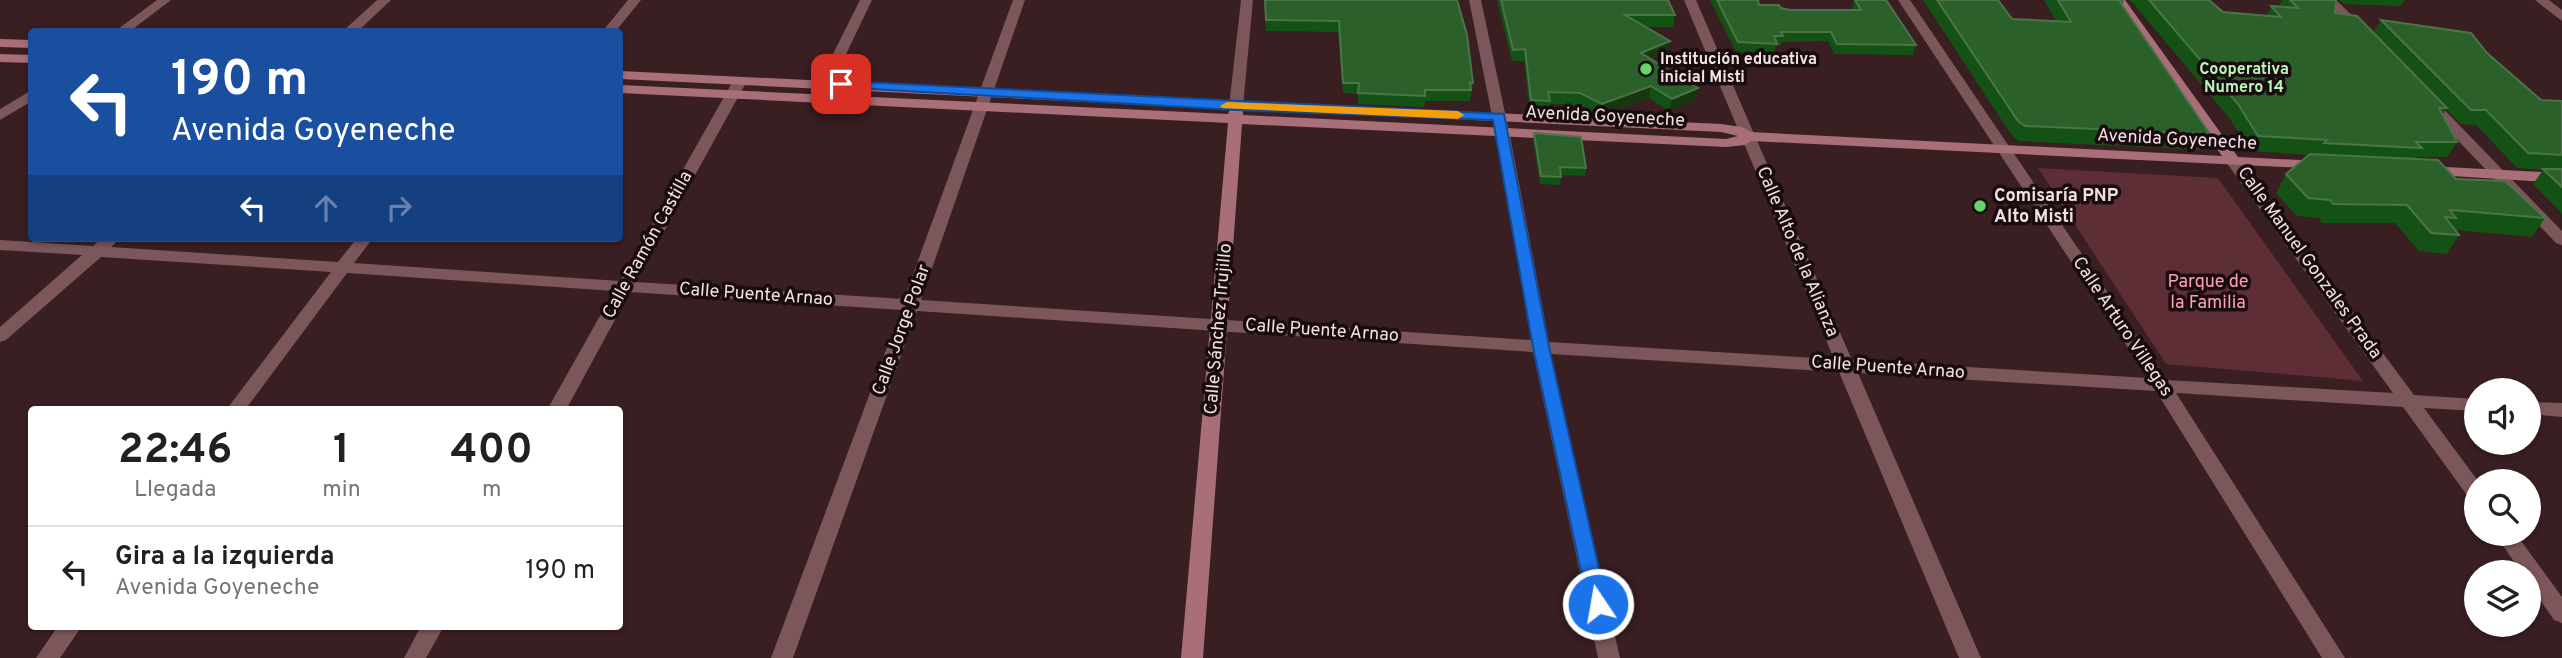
<!DOCTYPE html>
<html lang="es">
<head>
<meta charset="utf-8">
<style>
	body { margin:0; font-family:Overpass,sans-serif; background:#f2f2f2; color:#202124; height:100vh; display:flex; flex-direction:column; font-size:26px; white-space:nowrap }
	* { box-sizing:border-box; margin:0 }
	p { font-size:23px; color:#757577 }
	.icon { flex:none; width:38px; height:38px; fill:none; stroke:currentColor; stroke-width:2; stroke-linecap:round; stroke-linejoin:round }
	.map { position:relative; flex:1; overflow:hidden }
	.drawer { position:absolute; left:28px; top:406px; width:595px; height:224px; display:flex; flex-direction:column; background:#fff; border-radius:7px; box-shadow:0 2px 5px #0004 }
	.drawer>* { flex:none }
	.banner { position:absolute; left:28px; top:28px; width:595px; height:214px; border-radius:7px; box-shadow:0 2px 5px #0004; background:#1a4fa0; color:#fff; overflow:hidden }
	.controls { position:absolute; left:2464px; top:378px; display:grid; gap:14px }
	.controls a { display:grid; place-items:center; width:77px; height:77px; border-radius:50%; background:#fff; box-shadow:0 2px 5px #0004; font-size:35px }
	.pin { position:absolute; display:grid; place-items:center; width:60px; height:60px; color:#fff; margin:-30px; border-radius:14px; box-shadow:0 4px 10px #0006 }
	.me { position:absolute; width:77px; margin:-38px; rotate:348deg; stroke-linejoin:round; filter:drop-shadow(0 0 5px #0008) }
	.turn { display:flex; align-items:center; gap:24px; height:147px; padding:0 28px; font-size:32px }
	.turn .icon { width:91px; height:91px; stroke-width:2.5 }
	.turn b { display:block; font-size:49px; line-height:60px }
	.lanes { display:flex; align-items:center; height:66px; padding:0 28px; background:#0003; justify-content:center; gap:35px; direction:ltr }
	.lanes .off { opacity:.35 }
	.eta { display:flex; justify-content:space-evenly; align-items:center; height:119px; text-align:center }
	.eta b { font-size:42px; font-weight:700; line-height:49px }
	ul { padding:0; list-style:none }
	li { display:flex; align-items:center; gap:21px; height:91px; padding:0 28px; border-top:2px solid #e0e0e0 }
	li div { flex:1 }
	li b { display:block; font-size:26px }
	li em { font-style:normal }
	.map>svg:first-child { display:block }
	.green { fill:#5e2e36 }
	.lines { fill:none; stroke-linecap:round; stroke-linejoin:round }
	.street { fill:#7b565b; fill-rule:evenodd }
	.secondary { fill:#a96f78; fill-rule:evenodd }
	.wall { fill:#145115 }
	.shaded-wall { fill:#193611 }
	.building { fill:#2c602b; stroke:#4b7448; stroke-width:2 }
	.route { fill:#1a73e8; stroke:#114b97; stroke-width:2 }
	.slow { fill:#f59e0b }
	.poi-dot { fill:#68d465; stroke:#180c0e; stroke-width:2.5 }
	.labels { text-anchor:middle; dominant-baseline:central; stroke-width:7; stroke-linejoin:round; paint-order:stroke }
	.far-poi-label { font-size:16px; font-weight:bold; fill:#f3e0e2; stroke:#180c0e; text-anchor:start }
	.far-neighbourhood-label { font-size:16px; font-weight:bold; fill:#bbf4b7; stroke:#180c0e }
	.street-label { font-size:18px; fill:#f3e0e2; stroke:#180c0e }
	.poi-label { font-size:18px; font-weight:bold; fill:#f3e0e2; stroke:#180c0e; text-anchor:start }
	.park-label { font-size:18px; fill:#ffa1b0; stroke:#180c0e }
</style>
</head>
<body>
<div class="map">
<svg width="2562" height="658" viewBox="0 0 2562 658">
	<rect width="100%" height="100%" fill="#391e22"/>
	<polygon class="green" points="2038,168 2218,178 2363,381 2166,364"/>
	<g class="lines">
		<g class="street">
			<polygon points="157,0 171,0 129,32 114,32"/>
			<polygon points="377,0 391,0 357,32 342,32"/>
			<polygon points="628,0 641,0 615,32 602,32"/>
			<polygon points="860,0 872,0 825,98 818,102 813,101 811,98"/>
			<polygon points="1013,0 1025,0 921,300 1531,340 1497,141 1469,0 1481,0 1511,141 1549,342 1834,359 1684,0 1696,0 1852,360 2148,378 1898,0 1910,0 2167,380 2393,393 2226,162 2234,157 2239,159 2414,395 2476,399 2476,411 2424,408 2478,481 2476,500 2469,498 2403,407 2176,393 2345,658 2322,658 2156,391 1858,373 1981,658 1959,658 1839,372 1551,354 1620,658 1598,658 1533,352 917,311 793,658 771,658 901,310 630,292 566,410 547,410 614,291 347,273 245,410 226,410 331,272 101,257 6,340 0,342 0,327 82,255 0,250 0,240 93,246 102,238 120,238 111,247 338,262 357,238 373,238 354,263 620,281 733,81 740,77 747,81 636,282 904,299"/>
			<polygon points="1241,0 1253,0 1243,106 1236,110 1229,106"/>
			<polygon points="2323,0 2336,0 2364,27 2364,33 2354,33"/>
			<polygon points="2535,0 2549,0 2562,10 2562,21"/>
			<polygon points="32,90 32,101 0,120 0,109"/>
			<polygon points="2427,96 2432,97 2562,231 2562,245 2556,243 2422,103 2420,100"/>
			<polygon points="2529,402 2562,403 2562,417 2529,414"/>
			<polygon points="2495,534 2516,534 2562,597 2562,623 2554,620 2529,584 2529,572 2521,572"/>
			<polygon points="58,626 82,626 60,658 36,658"/>
			<polygon points="421,626 444,626 426,658 404,658"/>
		</g>
		<g class="secondary">
			<path d="M 2112,0 L 2125,0 L 2238,157 L 2321,161 L 2329,166 L 2326,169 L 1751,141 L 1745,145 L 1726,147 L 1242,124 L 1203,658 L 1181,658 L 1228,123 L 620,93 L 620,85 L 1228,114 L 1230,109 L 620,79 L 620,71 L 1721,124 L 1742,127 L 1751,132 L 2222,156 ZM 1243,109 L 1721,132 L 1738,136 L 1726,139 L 1243,115 Z"/>
			<polygon points="0,39 32,40 32,48 0,47"/>
			<polygon points="0,54 32,55 32,63 0,62"/>
			<polygon points="2426,166 2562,173 2562,183 2421,174 2418,171 2421,168"/>
		</g>
	</g>
	<g class="wall">
		<polygon points="1265,0 1457,0 1473,83 1470,101 1425,101 1424,107 1358,104 1358,94 1343,93 1338,32 1266,31"/>
		<polygon points="1497,0 1668,0 1675,15 1673,27 1645,27 1668,52 1651,59 1698,88 1695,100 1669,111 1649,98 1600,116 1578,105 1550,104 1548,113 1530,112 1524,61 1512,61"/>
		<polygon points="1710,0 1758,0 1759,5 1790,10 1853,10 1852,8 1854,0 1886,0 1916,45 1913,55 1834,54 1828,41 1782,42 1780,46 1776,46 1774,54 1736,52"/>
		<polygon points="1923,0 1998,0 2012,19 2056,21 2044,0 2124,0 2122,4 2210,134 2202,150 2019,141 2012,136"/>
		<polygon points="2129,0 2209,0 2223,12 2267,16 2271,6 2279,7 2282,0 2336,0 2335,13 2373,33 2381,20 2487,53 2541,100 2562,101 2562,214 2533,184 2543,170 2517,168 2476,125 2461,124 2446,109 2443,115 2457,142 2447,157 2416,157 2414,159 2545,218 2532,237 2455,230 2459,235 2447,254 2419,251 2395,223 2322,223 2319,218 2297,216 2276,193 2286,174 2309,155 2250,151 2230,119 2133,3"/>
		<polygon points="2339,0 2404,0 2401,6 2344,4"/>
		<polygon points="1534,133 1586,168 1585,176 1561,175 1560,185 1540,184 1533,140"/>
	</g>
	<g class="shaded-wall">
		<polygon points="1670,41 1668,52 1638,65 1641,53"/>
		<polygon points="1651,86 1649,98 1600,116 1602,104"/>
		<polygon points="1698,88 1695,100 1669,111 1672,99"/>
	</g>
	<g class="building">
		<polygon points="1265,0 1457,0 1467,35 1473,83 1470,83 1471,90 1425,90 1425,96 1358,93 1359,83 1343,83 1339,21 1266,20"/>
		<polygon points="1501,0 1668,0 1675,15 1625,15 1670,41 1641,53 1698,88 1672,99 1651,86 1602,104 1580,93 1548,92 1550,101 1531,100 1525,49 1513,50"/>
		<polygon points="1717,0 1758,0 1759,5 1779,5 1781,8 1790,10 1861,10 1855,0 1886,0 1916,45 1837,44 1831,32 1781,32 1783,36 1774,36 1777,44 1738,42"/>
		<polygon points="1937,0 1998,0 2012,19 2071,22 2058,0 2123,0 2120,2 2210,134 2025,126 2018,121"/>
		<polygon points="2149,0 2209,0 2223,12 2281,17 2271,6 2298,8 2290,0 2336,0 2335,13 2357,16 2447,108 2439,108 2457,142 2416,142 2422,148 2324,143 2327,140 2258,136 2238,104"/>
		<polygon points="2381,20 2471,33 2487,53 2541,100 2562,101 2562,155 2528,153 2486,110 2471,110"/>
		<polygon points="1534,133 1581,137 1586,168 1560,167 1561,177 1541,176"/>
		<polygon points="2310,154 2438,160 2456,179 2505,181 2545,218 2450,210 2456,218 2445,217 2459,235 2431,233 2407,205 2333,204 2330,200 2308,198 2286,174"/>
		<polygon points="2543,169 2562,169 2562,187"/>
	</g>
	<polygon class="route" points="841,81 1504,114 1549,347 1607,604 1604,610 1598,612 1591,610 1588,604 1533,347 1493,120 1236,110 837,87 835,84"/>
	<polygon class="slow" points="1227,102 1458,111 1464,115 1458,119 1222,108 1220,106"/>
	<g class="poi-dot">
		<circle cx="1646" cy="69" r="7"/>
		<circle cx="1980" cy="206" r="7"/>
	</g>
	<g class="labels">
		<g class="far-poi-label">
			<text x="1660" y="60">Institución educativa<tspan x="1660" dy="18">inicial Misti</tspan></text>
		</g>
		<g class="far-neighbourhood-label">
			<text x="2244" y="70">Cooperativa<tspan x="2244" dy="18">Numero 14</tspan></text>
		</g>
		<g class="street-label">
			<text transform="translate(1605 117) rotate(3)">Avenida Goyeneche</text>
			<text transform="translate(2177 140) rotate(3)">Avenida Goyeneche</text>
			<text transform="translate(648 245) rotate(-61)">Calle Ramón Castilla</text>
			<text transform="translate(1797 252) rotate(67)">Calle Alto de la Alianza</text>
			<text transform="translate(2309 263) rotate(54)">Calle Manuel Gonzales Prada</text>
			<text transform="translate(756 295) rotate(4)">Calle Puente Arnao</text>
			<text transform="translate(2122 327) rotate(56)">Calle Arturo Villegas</text>
			<text transform="translate(1219 329) rotate(-85)">Calle Sánchez Trujillo</text>
			<text transform="translate(902 330) rotate(-70)">Calle Jorge Polar</text>
			<text transform="translate(1322 331) rotate(4)">Calle Puente Arnao</text>
			<text transform="translate(1888 368) rotate(4)">Calle Puente Arnao</text>
		</g>
		<g class="poi-label">
			<text x="1994" y="196">Comisaría PNP<tspan x="1994" dy="21">Alto Misti</tspan></text>
		</g>
		<g class="park-label">
			<text x="2208" y="282">Parque de<tspan x="2208" dy="21">la Familia</tspan></text>
		</g>
	</g>
</svg>
<div class="controls">
<a><svg class="icon" aria-label="sound" viewBox="0 0 24 24"><path d="M4 9h4l5-4v14l-5-4H4zM17 9q2 3 0 6"/></svg></a>
<a><svg class="icon" aria-label="search" viewBox="0 0 24 24"><circle cx="10" cy="10" r="6"/><path d="M15 15l6 6"/></svg></a>
<a><svg class="icon" aria-label="layers" viewBox="0 0 24 24"><path d="M12 4l9 5-9 5-9-5zM3 14l9 5 9-5"/></svg></a>
</div>
<div class="pin" style="left:841px;top:84px;background:#d93025"><svg class="icon" aria-label="arrive" viewBox="0 0 24 24"><path d="M6 21V4h12l-3 4 3 4H6"/></svg></div>
<svg class="me" style="left:1598px;top:604px" viewBox="-20 -20 40 40"><circle r="17" fill="#1a73e8" stroke="#fff" stroke-width="3"/><path d="M0-11L8 9 0 5-8 9z" fill="#fff"/></svg>
<div class="banner">
<div class="turn"><svg class="icon" aria-label="left" viewBox="0 0 24 24"><path d="M17 20v-9H6M10 6l-5 5 5 5"/></svg><div><b>190 m</b>Avenida Goyeneche</div></div>
<div class="lanes"><svg class="icon" aria-label="left" viewBox="0 0 24 24"><path d="M17 20v-9H6M10 6l-5 5 5 5"/></svg><svg class="icon off" aria-label="ahead" viewBox="0 0 24 24"><path d="M12 20V5M6 11l6-6 6 6"/></svg><svg class="icon off" aria-label="right" viewBox="0 0 24 24"><path d="M7 20v-9h11M14 6l5 5-5 5"/></svg></div>
</div>
<section class="drawer">
<div class="eta">
<div><b>22:46</b><p>Llegada</p></div>
<div><b>1</b><p>min</p></div>
<div><b>400</b><p>m</p></div>
</div>
<ul>
<li><svg class="icon" aria-label="left" viewBox="0 0 24 24"><path d="M17 20v-9H6M10 6l-5 5 5 5"/></svg><div><b>Gira a la izquierda</b><p>Avenida Goyeneche</p></div><em>190 m</em></li>
</ul>
</section>
</div>
</body>
</html>
